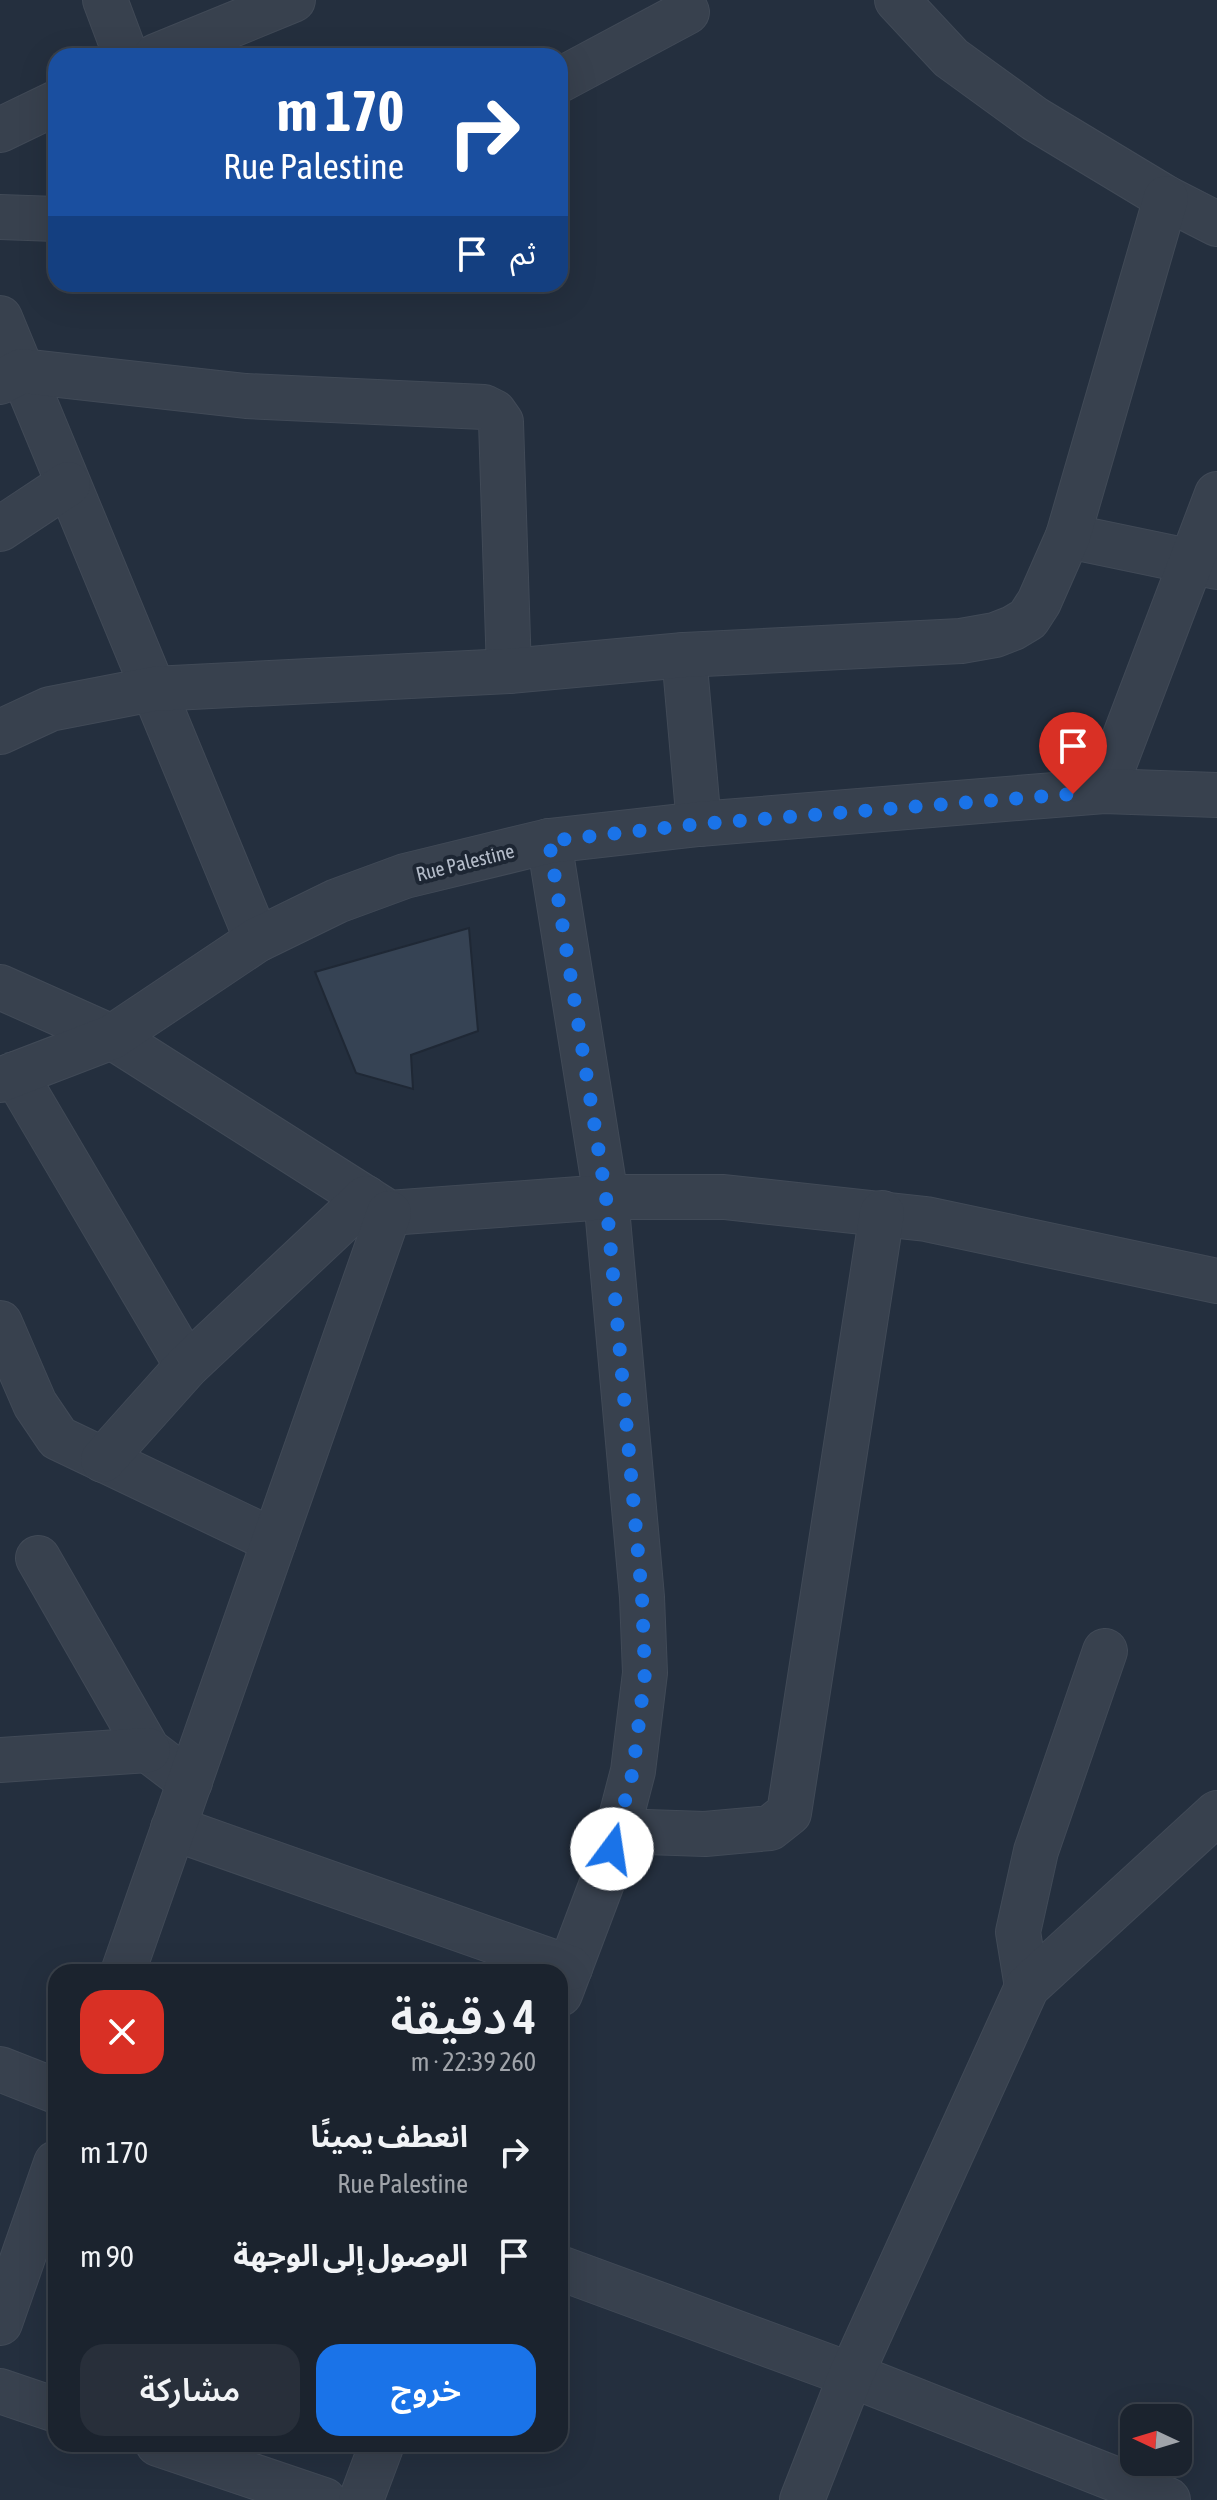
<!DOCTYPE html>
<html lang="ar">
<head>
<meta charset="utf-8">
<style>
	body { margin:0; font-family:"Asap Condensed","Noto Sans Arabic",sans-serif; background:#282f3a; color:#f1f3f6; direction:rtl; height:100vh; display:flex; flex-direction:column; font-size:30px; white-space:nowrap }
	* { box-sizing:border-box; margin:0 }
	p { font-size:26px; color:#a0a4aa }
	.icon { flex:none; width:44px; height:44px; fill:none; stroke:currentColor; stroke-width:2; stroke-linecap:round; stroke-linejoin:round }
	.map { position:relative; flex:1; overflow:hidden; direction:ltr }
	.sheet { position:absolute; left:48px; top:1964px; width:520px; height:488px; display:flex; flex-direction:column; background:#1b232e; border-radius:24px; box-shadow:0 8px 32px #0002,0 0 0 2px #39404a; direction:rtl }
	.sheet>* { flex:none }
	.banner { position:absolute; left:48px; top:48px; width:520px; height:244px; border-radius:24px; box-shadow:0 8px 32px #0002,0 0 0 2px #39404a; direction:rtl; background:#1a4fa0; color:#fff; overflow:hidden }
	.needle { width:52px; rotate:274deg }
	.controls { position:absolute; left:1120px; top:2404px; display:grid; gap:16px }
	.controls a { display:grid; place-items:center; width:72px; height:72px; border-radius:16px; background:#1b232e; box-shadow:0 8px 32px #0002,0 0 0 2px #39404a; font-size:40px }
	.pin { position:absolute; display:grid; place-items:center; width:68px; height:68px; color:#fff; margin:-82px -34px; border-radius:50% 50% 50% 0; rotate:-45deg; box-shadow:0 0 8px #0007 }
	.pin .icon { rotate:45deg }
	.me { position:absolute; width:88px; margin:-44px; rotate:14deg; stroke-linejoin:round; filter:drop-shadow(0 0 6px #0008) }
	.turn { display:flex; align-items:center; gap:28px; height:168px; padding:0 32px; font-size:36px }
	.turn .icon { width:104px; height:104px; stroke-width:2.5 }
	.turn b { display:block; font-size:56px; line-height:68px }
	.then { display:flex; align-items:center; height:76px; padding:0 32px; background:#0003; gap:16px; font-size:30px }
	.round { display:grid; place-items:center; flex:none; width:84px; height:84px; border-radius:24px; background:#282f3a }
	.overview { display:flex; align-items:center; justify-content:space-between; height:136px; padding:0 32px }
	h1 { font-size:48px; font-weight:600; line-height:60px }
	.button { display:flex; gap:16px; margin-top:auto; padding:16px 32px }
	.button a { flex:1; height:92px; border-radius:24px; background:#1a73e8; color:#fff; font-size:32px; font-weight:600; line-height:92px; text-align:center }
	.button a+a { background:#282f3a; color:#f1f3f6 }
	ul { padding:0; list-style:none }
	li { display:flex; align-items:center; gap:24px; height:104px; padding:0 32px }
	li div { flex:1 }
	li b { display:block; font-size:30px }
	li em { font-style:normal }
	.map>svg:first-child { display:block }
	.building { fill:#364354; stroke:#1f2835; stroke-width:2 }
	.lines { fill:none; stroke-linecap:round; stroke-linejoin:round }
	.minor-casing { stroke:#414a57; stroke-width:46 }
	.minor { stroke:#38414e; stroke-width:44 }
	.route { stroke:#1a73e8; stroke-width:14; stroke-dasharray:0 25.2 }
	.labels { text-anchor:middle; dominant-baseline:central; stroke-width:8; stroke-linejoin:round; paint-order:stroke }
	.street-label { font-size:20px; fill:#b4bcc9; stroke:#1d2633 }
</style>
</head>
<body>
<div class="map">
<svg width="1217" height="2500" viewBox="0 0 1217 2500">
	<rect width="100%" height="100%" fill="#242f3e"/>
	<polygon class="building" points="469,928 478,1031 411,1055 413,1089 356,1073 315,972"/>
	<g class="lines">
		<defs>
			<g id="minor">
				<polyline points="105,0 126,56"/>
				<polyline points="897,0 951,58 1035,119 1166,198 1217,224"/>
				<polyline points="156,56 293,0"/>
				<polyline points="560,80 687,12"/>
				<polyline points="0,130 56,103"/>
				<polyline points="0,217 56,219"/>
				<polyline points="0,318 257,940"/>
				<polyline points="0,382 22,371 246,396 484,407 494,412 501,422 509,671"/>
				<polyline points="0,529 68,484"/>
				<polyline points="1068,536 1217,567"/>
				<polyline points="684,655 699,824"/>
				<polyline points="0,732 50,709 153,689 509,671 684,655 961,641 995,635 1013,628 1028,619 1039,602 1068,536 1166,198"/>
				<polyline points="1104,791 1217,494"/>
				<polyline points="549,841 606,1197 642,1597 645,1673 633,1771 608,1867 560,1994"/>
				<polyline points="0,987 112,1037 389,1213 606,1197 724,1197 926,1219 1217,1281"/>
				<polyline points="15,1074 187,1366"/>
				<polyline points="0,1080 112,1037 257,940 337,901 405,876 549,841 699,824 1104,791 1217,795"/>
				<polyline points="0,1323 35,1404 58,1438 274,1541"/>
				<polyline points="103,1460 187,1366 366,1198"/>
				<polyline points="38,1558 148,1750 190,1782"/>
				<polyline points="0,1760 148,1750"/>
				<polyline points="173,1828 570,1968"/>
				<polyline points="617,1831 705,1834 770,1828 789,1813 882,1213"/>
				<polyline points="123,1972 389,1213"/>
				<polyline points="1027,1987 1018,1932 1036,1851 1105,1651"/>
				<polyline points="0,2069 56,2091"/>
				<polyline points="560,2268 851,2375 1168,2500"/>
				<polyline points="0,2323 56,2163"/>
				<polyline points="0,2391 56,2410"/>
				<polyline points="158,2444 324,2500"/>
				<polyline points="361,2500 382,2444"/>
				<polyline points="802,2500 851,2375 1027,1987 1217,1813"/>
			</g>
		</defs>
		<use href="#minor" class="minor-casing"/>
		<use href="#minor" class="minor"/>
	</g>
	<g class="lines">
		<polyline class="route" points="612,1849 633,1771 645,1673 642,1597 606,1197 549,841 699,824 1073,794"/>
	</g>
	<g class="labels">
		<g class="street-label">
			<text transform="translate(465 862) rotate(-14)">Rue Palestine</text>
		</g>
	</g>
</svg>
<div class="controls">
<a><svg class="needle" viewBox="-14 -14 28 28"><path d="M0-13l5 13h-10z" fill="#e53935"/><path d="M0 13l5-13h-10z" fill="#a0a4aa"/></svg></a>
</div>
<div class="pin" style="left:1073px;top:794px;background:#d93025"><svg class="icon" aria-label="arrive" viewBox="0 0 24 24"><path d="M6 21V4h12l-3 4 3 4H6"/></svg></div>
<svg class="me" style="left:612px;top:1849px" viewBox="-20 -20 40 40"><circle r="19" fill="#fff"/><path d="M0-13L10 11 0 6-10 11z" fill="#1a73e8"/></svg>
<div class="banner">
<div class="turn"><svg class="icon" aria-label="right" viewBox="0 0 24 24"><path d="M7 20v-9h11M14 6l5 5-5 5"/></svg><div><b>170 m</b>Rue Palestine</div></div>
<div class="then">ثم<svg class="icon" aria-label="arrive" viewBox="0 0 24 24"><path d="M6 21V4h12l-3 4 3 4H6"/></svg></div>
</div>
<section class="sheet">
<div class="overview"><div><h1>4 دقيقة</h1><p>260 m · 22:39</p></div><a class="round" style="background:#d93025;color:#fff"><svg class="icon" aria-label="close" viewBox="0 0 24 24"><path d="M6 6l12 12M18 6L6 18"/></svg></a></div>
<ul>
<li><svg class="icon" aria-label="right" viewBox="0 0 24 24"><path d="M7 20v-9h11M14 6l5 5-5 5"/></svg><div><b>انعطف يمينًا</b><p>Rue Palestine</p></div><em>170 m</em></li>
<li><svg class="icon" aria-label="arrive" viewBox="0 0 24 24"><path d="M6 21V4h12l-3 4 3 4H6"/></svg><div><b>الوصول إلى الوجهة</b></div><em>90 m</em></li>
</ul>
<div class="button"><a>خروج</a><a>مشاركة</a></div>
</section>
</div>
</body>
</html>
